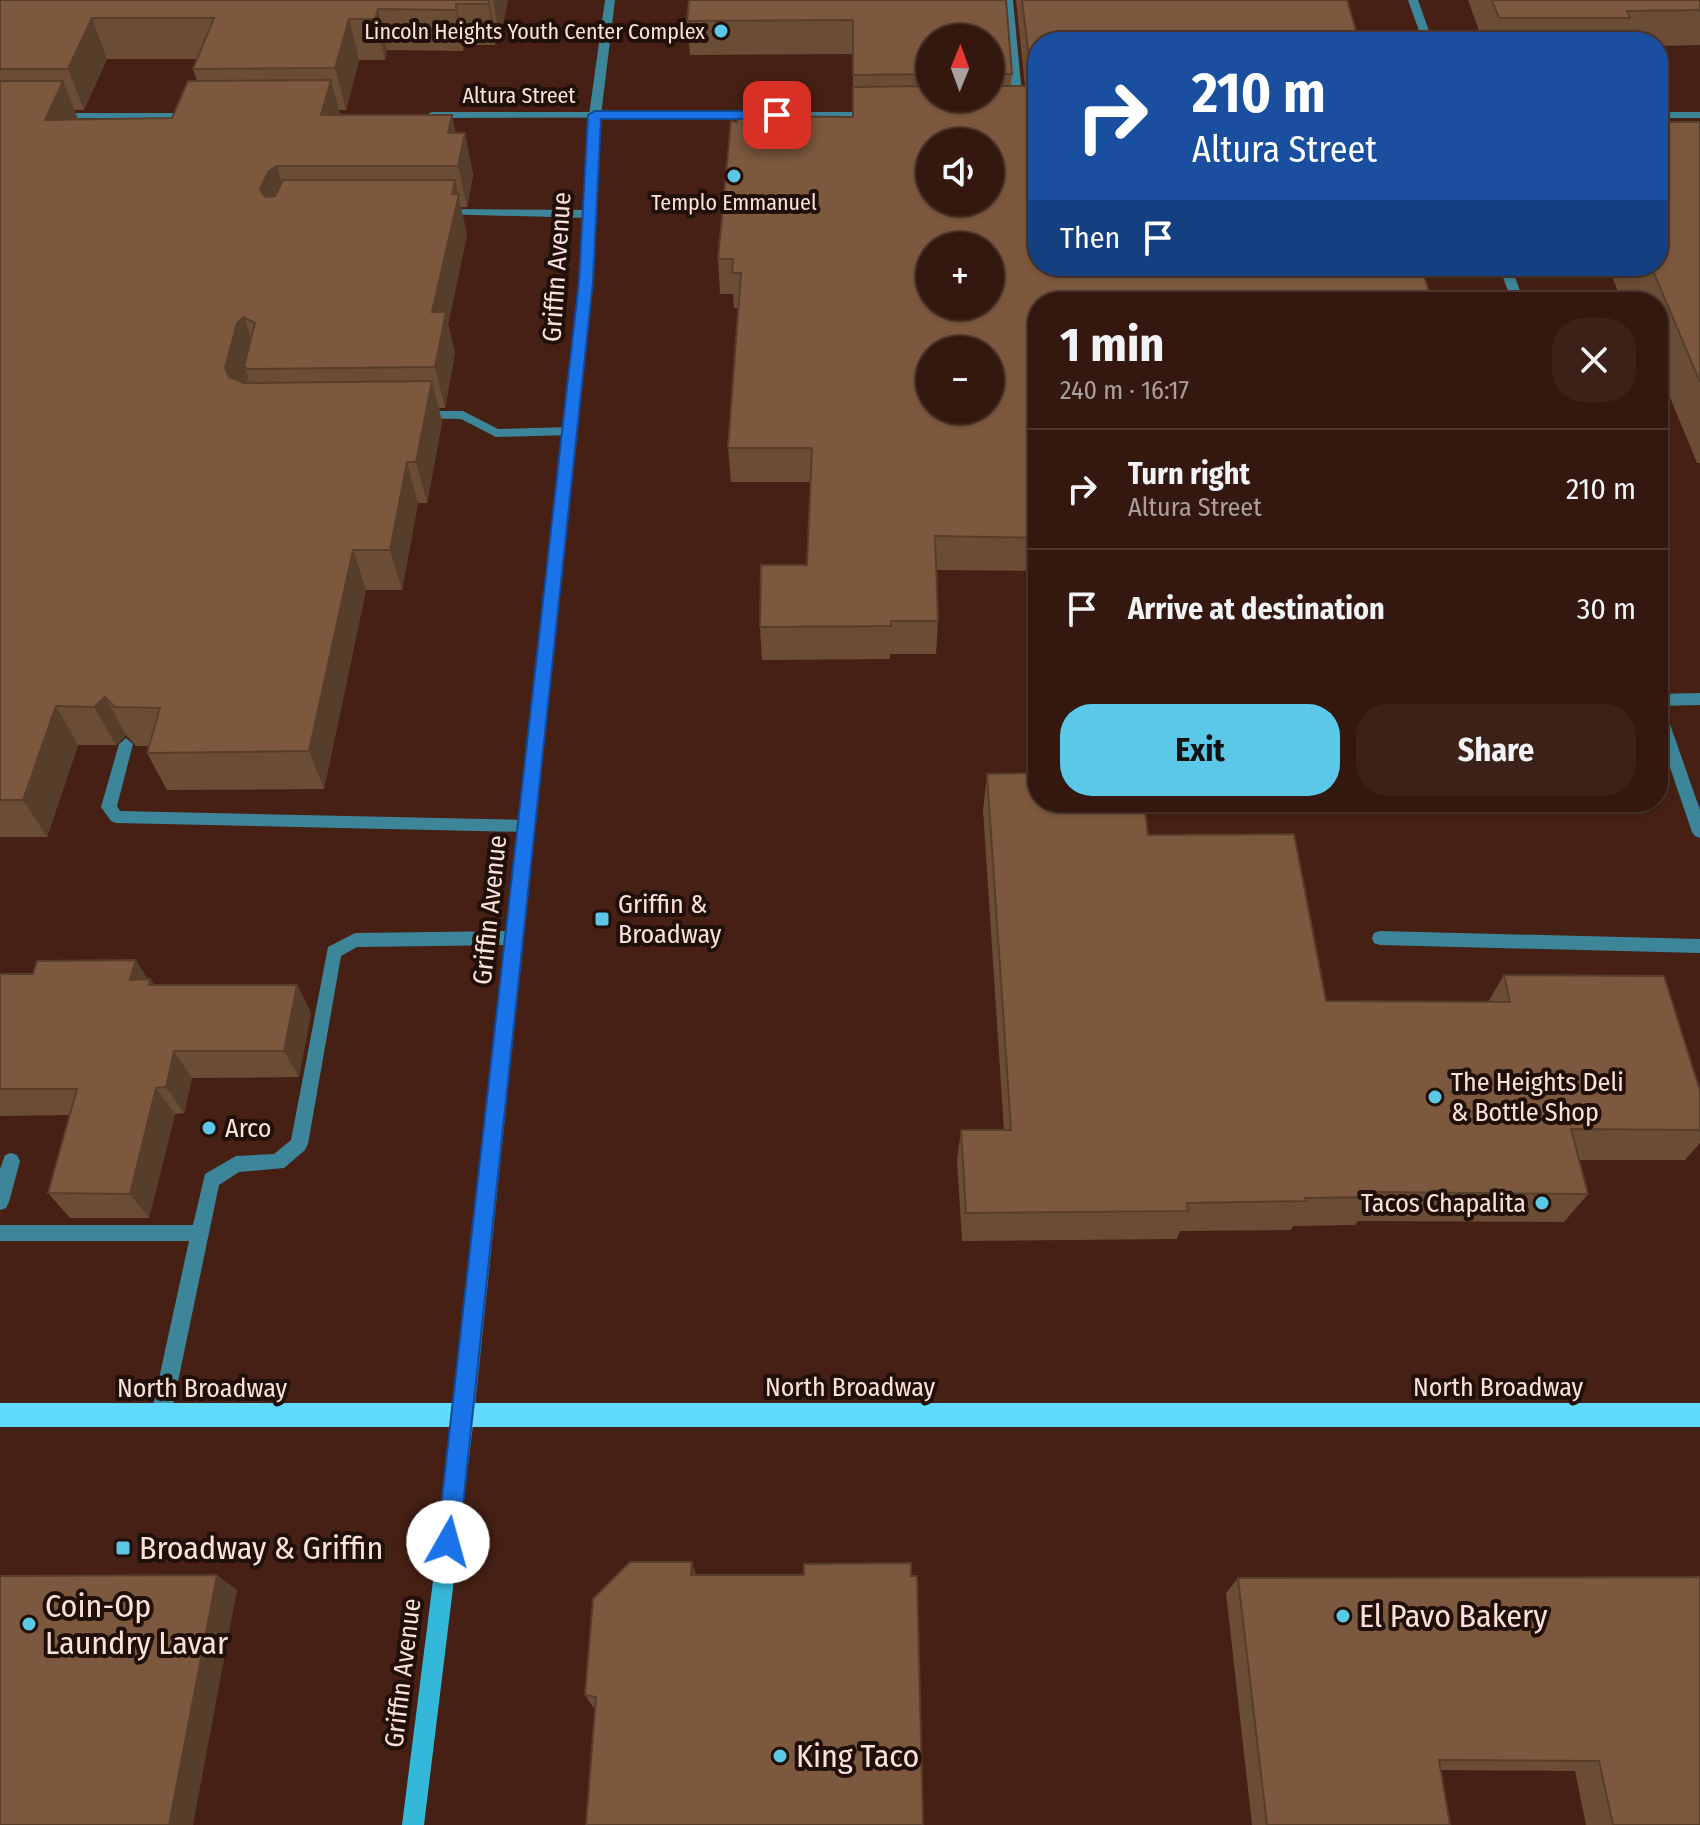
<!DOCTYPE html>
<html lang="en">
<head>
<meta charset="utf-8">
<style>
	body { margin:0; font-family:"Fira Sans Condensed",sans-serif; background:#3c2118; color:#f1f3f6; height:100vh; display:flex; flex-direction:column; font-size:30px; white-space:nowrap }
	* { box-sizing:border-box; margin:0 }
	p { font-size:26px; color:#a9a09e }
	.icon { flex:none; width:44px; height:44px; fill:none; stroke:currentColor; stroke-width:2; stroke-linecap:round; stroke-linejoin:round }
	.map { position:relative; flex:1; overflow:hidden }
	.panel { position:absolute; left:1028px; top:292px; width:640px; height:520px; display:flex; flex-direction:column; background:#34180f; border-radius:32px; box-shadow:0 2px 6px #0004,0 0 0 2px #4e372f }
	.panel>* { flex:none }
	.top-card { position:absolute; left:1028px; top:32px; width:640px; height:244px; border-radius:32px; box-shadow:0 2px 6px #0004,0 0 0 2px #4e372f; background:#1a4fa0; color:#fff; overflow:hidden }
	.needle { width:52px; rotate:1deg }
	.fabs { position:absolute; left:916px; top:24px; display:grid; gap:16px }
	.fabs a { display:grid; place-items:center; width:88px; height:88px; border-radius:50%; background:#34180f; box-shadow:0 2px 6px #0004,0 0 0 2px #4e372f; font-size:40px }
	.pin { position:absolute; display:grid; place-items:center; width:68px; height:68px; color:#fff; margin:-34px; border-radius:16px; box-shadow:0 4px 12px #0006 }
	.me { position:absolute; width:88px; margin:-44px; rotate:7deg; stroke-linejoin:round; filter:drop-shadow(0 0 6px #0008) }
	.turn { display:flex; align-items:center; gap:28px; height:168px; padding:0 32px; font-size:36px }
	.turn .icon { width:104px; height:104px; stroke-width:2.5 }
	.turn b { display:block; font-size:56px; line-height:68px }
	.then { display:flex; align-items:center; height:76px; padding:0 32px; background:#0003; gap:16px; font-size:30px }
	.round { display:grid; place-items:center; flex:none; width:84px; height:84px; border-radius:32px; background:#3c2118 }
	.summary { display:flex; align-items:center; justify-content:space-between; height:136px; padding:0 32px }
	h1 { font-size:48px; font-weight:700; line-height:60px }
	.cta { display:flex; gap:16px; margin-top:auto; padding:16px 32px }
	.cta a { flex:1; height:92px; border-radius:32px; background:#5ac8e6; color:#111; font-size:32px; font-weight:700; line-height:92px; text-align:center }
	.cta a+a { background:#3c2118; color:#f1f3f6 }
	ul { padding:0; list-style:none }
	li { display:flex; align-items:center; gap:24px; height:120px; padding:0 32px; border-top:2px solid #4e372f }
	li div { flex:1 }
	li b { display:block; font-size:30px }
	li em { font-style:normal }
	.map>svg:first-child { display:block }
	.lines { fill:none; stroke-linecap:round; stroke-linejoin:round }
	.service { fill:#3d869a; fill-rule:evenodd }
	.minor { fill:#3d869a; fill-rule:evenodd }
	.tertiary { fill:#3d869a; fill-rule:evenodd }
	.secondary { fill:#34b8d9; fill-rule:evenodd }
	.primary { fill:#60dbfd; fill-rule:evenodd }
	.wall { fill:#6b4d35; fill-rule:evenodd }
	.shaded-wall { fill:#573e2b }
	.building { fill:#7c593e; stroke:#573e2b; stroke-width:2; fill-rule:evenodd }
	.route { fill:#1a73e8; stroke:#114b97; stroke-width:2 }
	.poi-dot { fill:#5ac8e6; stroke:#21100a; stroke-width:3 }
	.labels { text-anchor:middle; dominant-baseline:central; stroke-width:8; stroke-linejoin:round; paint-order:stroke }
	.far-poi-label { font-size:22px; fill:#fbe1d9; stroke:#21100a; text-anchor:end }
	.far-street-label { font-size:22px; fill:#fbe1d9; stroke:#21100a }
	.street-label { font-size:26px; fill:#fbe1d9; stroke:#21100a }
	.poi-label { font-size:26px; fill:#fbe1d9; stroke:#21100a; text-anchor:start }
	.near-poi-label { font-size:32px; fill:#fbe1d9; stroke:#21100a; text-anchor:start }
</style>
</head>
<body>
<div class="map">
<svg width="1700" height="1825" viewBox="0 0 1700 1825">
	<rect width="100%" height="100%" fill="#462014"/>
	<g class="lines">
		<g class="service">
			<polygon points="1003,0 1013,0 1023,105 1018,108 1013,105"/>
			<polygon points="443,209 590,210 596,214 590,218 439,214 439,210"/>
			<polygon points="420,411 463,411 498,429 570,427 576,431 570,435 496,437 461,419 415,418 415,412"/>
			<polygon points="1700,693 1700,705 1658,706 1658,694"/>
			<polygon points="126,738 133,744 117,806 120,811 527,820 532,822 535,826 532,830 527,832 116,823 111,821 101,807 119,744"/>
			<polygon points="515,931 521,933 523,938 521,943 515,945 357,947 341,956 308,1144 305,1150 284,1168 239,1172 219,1185 171,1415 168,1422 161,1424 154,1422 151,1415 189,1241 0,1241 0,1225 193,1225 205,1174 236,1156 274,1154 291,1140 328,947 355,933"/>
			<polygon points="1380,931 1700,939 1700,953 1380,945 1374,943 1372,938 1374,933"/>
			<polygon points="11,1153 17,1155 20,1161 9,1202 6,1208 0,1210 0,1169 5,1155"/>
		</g>
		<g class="minor">
			<polygon points="1408,0 1418,0 1433,42 1423,42"/>
			<polygon points="872,112 878,115 876,117 432,118 426,115 432,112"/>
			<rect x="1658" y="112" width="42" height="6"/>
			<polygon points="56,113 192,113 198,116 192,119 52,118 52,114"/>
			<polygon points="1499,266 1511,266 1524,302 1512,302"/>
			<polygon points="1658,704 1665,710 1700,810 1700,838 1695,836 1692,832 1658,732"/>
		</g>
		<polygon class="tertiary" points="605,0 615,0 601,115 592,281 474,1416 471,1423 464,1426 457,1423 454,1416 580,281 589,115"/>
		<polygon class="secondary" points="464,1406 471,1409 474,1416 424,1825 402,1825 454,1416 457,1409"/>
		<rect class="primary" x="0" y="1403" width="1700" height="24"/>
	</g>
	<g class="wall">
		<path d="M 0,0 L 508,0 L 500,39 L 496,39 L 495,45 L 464,45 L 463,51 L 387,50 L 385,60 L 359,60 L 346,110 L 339,110 L 340,115 L 456,133 L 465,133 L 473,175 L 467,207 L 461,207 L 467,235 L 448,324 L 455,353 L 445,408 L 439,408 L 442,422 L 427,503 L 418,503 L 402,590 L 366,590 L 324,789 L 167,790 L 147,753 L 149,746 L 136,746 L 126,735 L 116,745 L 78,745 L 47,837 L 0,837 ZM 107,59 L 197,59 L 193,69 L 197,81 L 172,118 L 78,119 L 74,110 L 84,110 Z"/>
		<path d="M 1006,0 L 1012,74 L 1011,86 L 1025,86 L 1016,0 L 1347,0 L 1038,42 L 1038,571 L 936,570 L 938,621 L 936,654 L 890,654 L 890,659 L 762,660 L 760,627 L 807,565 L 811,482 L 731,482 L 728,448 L 738,308 L 734,308 L 733,294 L 720,294 L 718,259 L 853,117 L 853,54 L 690,55 L 687,21 ZM 930,38 L 990,38 L 990,98 L 930,98 Z"/>
		<polygon points="1468,0 1700,0 1700,45 1658,46 1658,42 1483,42"/>
		<polygon points="1700,122 1700,463 1697,463 1658,368 1658,302 1622,302 1608,266 1658,266"/>
		<polygon points="987,774 1148,835 1326,1001 1488,1002 1504,975 1700,1091 1700,1143 1685,1160 1579,1160 1588,1194 1564,1222 1358,1221 1355,1225 1293,1226 1291,1230 1180,1231 1177,1239 962,1241 957,1160 961,1130 1004,1130 983,810"/>
		<polygon points="0,974 150,979 154,985 297,985 311,1013 299,1077 192,1078 184,1113 175,1114 149,1218 70,1218 48,1193 70,1115 0,1116"/>
		<polygon points="692,1562 696,1575 804,1575 911,1563 596,1708 593,1707 585,1695"/>
		<polygon points="1700,1577 1700,1825 1586,1825 1575,1771 1441,1770 1450,1825 1252,1825 1226,1593 1238,1578"/>
	</g>
	<g class="shaded-wall">
		<polygon points="489,0 496,39 495,45 488,4"/>
		<polygon points="493,0 508,0 500,39"/>
		<polygon points="456,4 464,45 463,51 456,10"/>
		<polygon points="378,9 387,50 385,60 375,19"/>
		<polygon points="92,18 107,59 84,110 68,69"/>
		<polygon points="349,19 359,60 346,110 335,68"/>
		<polygon points="331,80 342,122 321,115"/>
		<polygon points="63,81 79,122 45,120"/>
		<polygon points="452,115 460,155 465,133 473,175 467,207 458,166 448,133"/>
		<polygon points="277,166 289,207 273,231 260,190 268,172"/>
		<polygon points="455,180 467,235 448,324 455,353 445,408 435,367 432,312"/>
		<polygon points="244,317 258,358 244,366 248,377 240,409 225,368 237,323"/>
		<polygon points="432,381 442,422 427,503 416,462"/>
		<polygon points="407,462 418,503 402,590 390,550"/>
		<polygon points="353,550 366,590 324,789 309,751"/>
		<polygon points="105,697 126,735 116,745 94,707"/>
		<polygon points="56,706 78,745 47,837 23,800"/>
		<polygon points="136,960 150,982 150,979 168,1007 130,980"/>
		<polygon points="297,985 311,1013 299,1077 284,1051"/>
		<polygon points="174,1051 192,1078 184,1113 166,1087"/>
		<polygon points="156,1088 175,1114 149,1218 130,1194"/>
		<polygon points="692,1562 697,1577 691,1575"/>
		<polygon points="217,1575 237,1590 193,1825 169,1825"/>
	</g>
	<g class="building">
		<polygon points="0,0 489,0 488,4 456,4 456,10 378,9 375,19 349,19 335,68 193,69 214,18 92,18 68,69 0,69"/>
		<polygon points="689,0 1006,0 1012,74 990,74 990,38 930,38 930,74 853,75 853,20 687,21"/>
		<polygon points="1022,0 1347,0 1359,42 1038,42 1038,76 1031,74"/>
		<polygon points="1492,0 1700,0 1700,10 1627,11 1630,18 1499,18"/>
		<polygon points="331,80 321,115 452,115 448,133 465,133 458,166 277,166 268,172 260,190 265,197 275,196 283,180 455,180 452,194 459,194 432,312 446,312 435,367 248,369 244,366 255,323 244,317 237,323 225,368 229,377 244,383 432,381 416,462 407,462 390,550 353,550 309,751 147,753 160,708 115,707 105,697 94,707 56,706 23,800 0,800 0,81 63,81 45,120 172,118 188,81"/>
		<path d="M 930,86 L 930,98 L 990,98 L 990,86 L 1038,86 L 1038,266 L 1421,266 L 1432,302 L 1038,302 L 1038,538 L 935,536 L 938,621 L 891,621 L 891,626 L 760,627 L 761,565 L 807,565 L 812,448 L 728,448 L 741,273 L 732,273 L 733,259 L 718,259 L 731,121 L 737,122 L 737,116 L 853,117 L 853,87 ZM 930,142 L 990,142 L 990,202 L 930,202 ZM 930,246 L 990,246 L 990,306 L 930,306 ZM 930,350 L 990,350 L 990,410 L 930,410 Z"/>
		<polygon points="1658,122 1700,122 1700,382 1651,266 1658,266"/>
		<polygon points="1038,773 1038,802 1144,802 1148,835 1294,834 1326,1001 1510,1002 1504,975 1664,976 1700,1091 1700,1130 1571,1129 1588,1194 1371,1192 1372,1197 1305,1198 1306,1201 1187,1203 1188,1211 966,1213 961,1130 1011,1130 987,774"/>
		<polygon points="136,960 130,980 150,979 149,985 297,985 284,1051 174,1051 166,1087 156,1088 130,1194 48,1193 77,1089 0,1089 0,974 33,974 37,961"/>
		<polygon points="630,1562 692,1562 691,1575 804,1575 804,1564 911,1563 911,1576 917,1576 923,1825 586,1825 596,1697 585,1695 593,1599"/>
		<polygon points="217,1575 169,1825 0,1825 0,1576"/>
		<polygon points="1700,1577 1700,1825 1613,1825 1599,1761 1439,1760 1450,1825 1267,1825 1238,1578"/>
	</g>
	<polygon class="route" points="595,111 777,111 783,115 777,119 601,119 593,281 459,1542 456,1550 448,1553 440,1550 437,1542 579,281 588,115"/>
	<g class="poi-dot">
		<circle cx="721" cy="31" r="8"/>
		<circle cx="734" cy="176" r="8"/>
		<rect x="594" y="911" width="16" height="16" rx="4"/>
		<circle cx="1435" cy="1097" r="8"/>
		<circle cx="209" cy="1128" r="8"/>
		<circle cx="1542" cy="1203" r="8"/>
		<rect x="115" y="1540" width="16" height="16" rx="4"/>
		<circle cx="1343" cy="1616" r="8"/>
		<circle cx="29" cy="1624" r="8"/>
		<circle cx="780" cy="1756" r="8"/>
	</g>
	<g class="labels">
		<g class="far-poi-label">
			<text x="705" y="31">Lincoln Heights Youth Center Complex</text>
			<text x="734" y="202" text-anchor="middle">Templo Emmanuel</text>
		</g>
		<g class="far-street-label">
			<text x="519" y="95">Altura Street</text>
		</g>
		<g class="street-label">
			<text transform="translate(557 267) rotate(-86)">Griffin Avenue</text>
			<text transform="translate(490 910) rotate(-84)">Griffin Avenue</text>
			<text x="850" y="1387">North Broadway</text>
			<text x="1498" y="1387">North Broadway</text>
			<text x="202" y="1388">North Broadway</text>
			<text transform="translate(403 1673) rotate(-83)">Griffin Avenue</text>
		</g>
		<g class="poi-label">
			<text x="618" y="904">Griffin &amp;<tspan x="618" dy="30">Broadway</tspan></text>
			<text x="1451" y="1082">The Heights Deli<tspan x="1451" dy="30">&amp; Bottle Shop</tspan></text>
			<text x="225" y="1128">Arco</text>
			<text x="1526" y="1203" text-anchor="end">Tacos Chapalita</text>
		</g>
		<g class="near-poi-label">
			<text x="139" y="1548">Broadway &amp; Griffin</text>
			<text x="45" y="1606">Coin-Op<tspan x="45" dy="37">Laundry Lavar</tspan></text>
			<text x="1359" y="1616">El Pavo Bakery</text>
			<text x="796" y="1756">King Taco</text>
		</g>
	</g>
</svg>
<div class="fabs">
<a><svg class="needle" viewBox="-14 -14 28 28"><path d="M0-13l5 13h-10z" fill="#e53935"/><path d="M0 13l5-13h-10z" fill="#a9a09e"/></svg></a>
<a><svg class="icon" aria-label="sound" viewBox="0 0 24 24"><path d="M4 9h4l5-4v14l-5-4H4zM17 9q2 3 0 6"/></svg></a>
<a>+</a>
<a>−</a>
</div>
<div class="pin" style="left:777px;top:115px;background:#d93025"><svg class="icon" aria-label="arrive" viewBox="0 0 24 24"><path d="M6 21V4h12l-3 4 3 4H6"/></svg></div>
<svg class="me" style="left:448px;top:1542px" viewBox="-20 -20 40 40"><circle r="19" fill="#fff"/><path d="M0-13L10 11 0 6-10 11z" fill="#1a73e8"/></svg>
<div class="top-card">
<div class="turn"><svg class="icon" aria-label="right" viewBox="0 0 24 24"><path d="M7 20v-9h11M14 6l5 5-5 5"/></svg><div><b>210 m</b>Altura Street</div></div>
<div class="then">Then<svg class="icon" aria-label="arrive" viewBox="0 0 24 24"><path d="M6 21V4h12l-3 4 3 4H6"/></svg></div>
</div>
<section class="panel">
<div class="summary"><div><h1>1 min</h1><p>240 m · 16:17</p></div><a class="round"><svg class="icon" aria-label="close" viewBox="0 0 24 24"><path d="M6 6l12 12M18 6L6 18"/></svg></a></div>
<ul>
<li><svg class="icon" aria-label="right" viewBox="0 0 24 24"><path d="M7 20v-9h11M14 6l5 5-5 5"/></svg><div><b>Turn right</b><p>Altura Street</p></div><em>210 m</em></li>
<li><svg class="icon" aria-label="arrive" viewBox="0 0 24 24"><path d="M6 21V4h12l-3 4 3 4H6"/></svg><div><b>Arrive at destination</b></div><em>30 m</em></li>
</ul>
<div class="cta"><a>Exit</a><a>Share</a></div>
</section>
</div>
</body>
</html>
